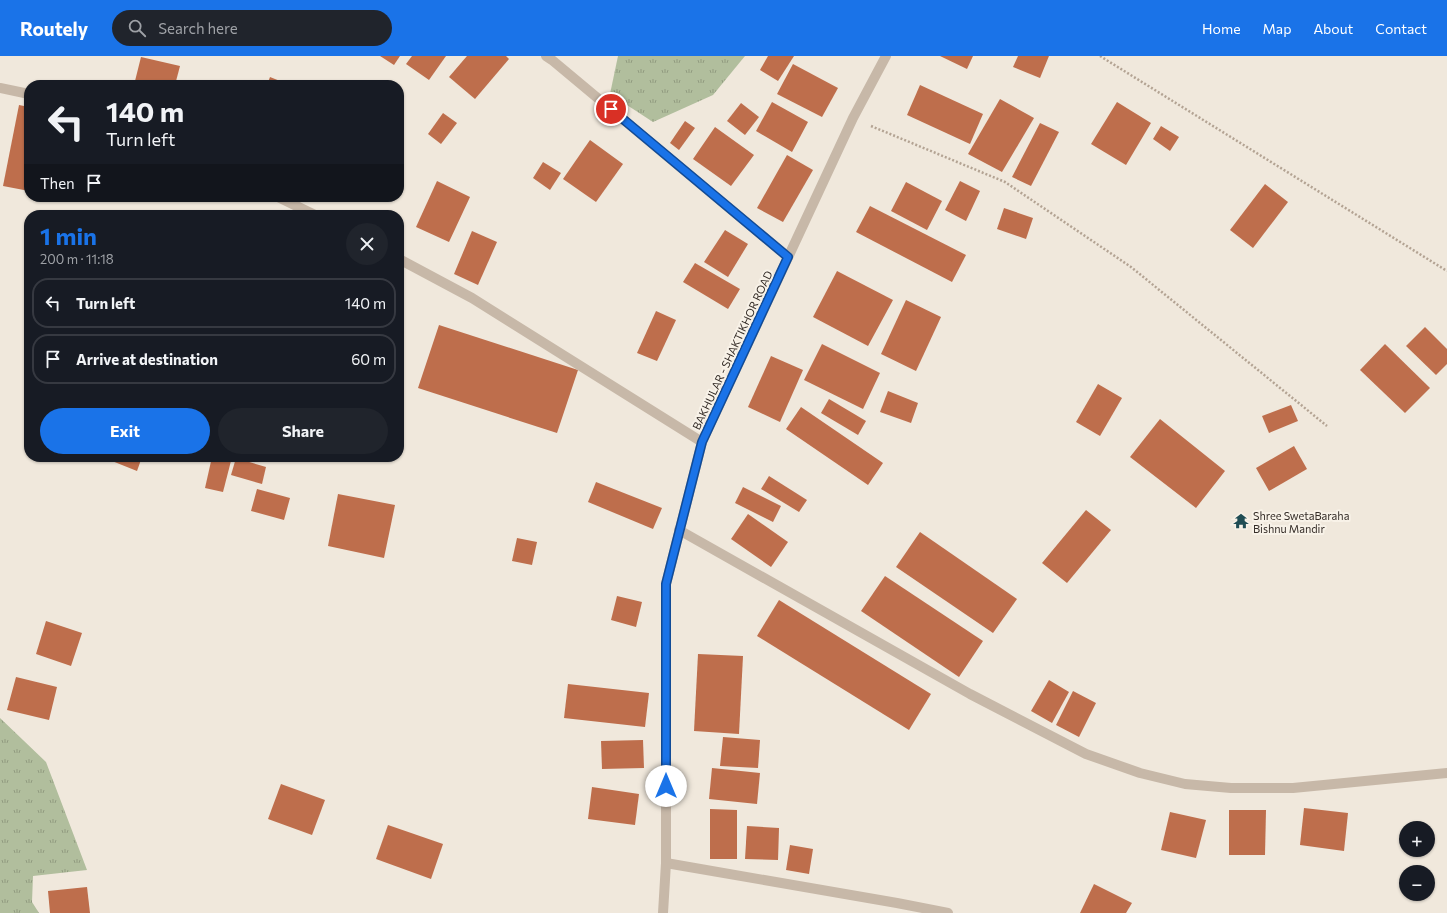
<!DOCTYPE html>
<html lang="en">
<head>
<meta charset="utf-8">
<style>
	body { margin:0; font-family:Commissioner,sans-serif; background:#20242c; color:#f1f3f6; height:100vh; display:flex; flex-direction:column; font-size:15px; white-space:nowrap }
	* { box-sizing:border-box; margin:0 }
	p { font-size:13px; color:#9ea1a6 }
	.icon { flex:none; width:22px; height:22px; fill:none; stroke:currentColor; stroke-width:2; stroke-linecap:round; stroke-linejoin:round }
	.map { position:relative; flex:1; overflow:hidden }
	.side { position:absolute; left:24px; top:154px; width:380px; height:252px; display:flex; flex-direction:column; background:#171b24; border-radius:16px; box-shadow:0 1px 3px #0004 }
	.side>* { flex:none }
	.top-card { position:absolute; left:24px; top:24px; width:380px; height:122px; border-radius:16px; box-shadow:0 1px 3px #0004; background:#171b24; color:#f1f3f6; overflow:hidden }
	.buttons { position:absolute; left:1399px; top:765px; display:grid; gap:8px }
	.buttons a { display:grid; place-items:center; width:36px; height:36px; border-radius:50%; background:#171b24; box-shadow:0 1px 3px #0004; font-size:20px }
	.pin { position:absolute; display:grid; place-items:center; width:34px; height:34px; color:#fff; margin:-17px; border:2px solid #fff; border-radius:50%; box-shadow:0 1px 4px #0007 }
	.me { position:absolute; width:44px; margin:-22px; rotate:0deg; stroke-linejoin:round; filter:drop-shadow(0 0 3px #0008) }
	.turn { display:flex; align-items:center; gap:14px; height:84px; padding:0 16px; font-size:18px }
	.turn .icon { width:52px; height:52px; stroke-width:2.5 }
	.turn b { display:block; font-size:28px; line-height:34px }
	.then { display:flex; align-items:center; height:38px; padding:0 16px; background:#0003; gap:8px; font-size:15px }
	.round { display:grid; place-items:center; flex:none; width:42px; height:42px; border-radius:21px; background:#20242c }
	.summary { display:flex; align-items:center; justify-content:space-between; height:68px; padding:0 16px }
	h1 { font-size:24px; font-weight:700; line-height:30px; color:#1a73e8 }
	.action { display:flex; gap:8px; margin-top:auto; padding:8px 16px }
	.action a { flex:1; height:46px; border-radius:24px; background:#1a73e8; color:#fff; font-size:16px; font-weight:700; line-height:46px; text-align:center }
	.action a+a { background:#20242c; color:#f1f3f6 }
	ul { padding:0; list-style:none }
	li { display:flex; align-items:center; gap:12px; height:50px; margin:0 8px 6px; padding:0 8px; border:2px solid #363941; border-radius:16px }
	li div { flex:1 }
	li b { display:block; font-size:15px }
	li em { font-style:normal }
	header { display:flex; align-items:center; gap:24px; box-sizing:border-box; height:56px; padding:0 20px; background:#1a73e8; color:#fff }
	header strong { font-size:19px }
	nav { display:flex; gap:22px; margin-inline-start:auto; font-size:14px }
	.search { width:280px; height:36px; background:#20242c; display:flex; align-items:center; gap:10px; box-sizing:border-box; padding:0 14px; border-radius:22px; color:#9ea1a6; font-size:15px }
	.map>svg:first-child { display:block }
	.grass { fill:url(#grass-tufts) }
	.building { fill:#be6e4c }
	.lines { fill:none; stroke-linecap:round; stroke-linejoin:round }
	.path { stroke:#b3a393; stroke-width:2.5; stroke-dasharray:2 2; stroke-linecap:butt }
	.minor { stroke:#c7b8a8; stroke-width:10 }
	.tertiary { stroke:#c7b8a8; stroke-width:10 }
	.route-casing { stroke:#114b97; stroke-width:10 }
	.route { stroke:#1a73e8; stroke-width:7 }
	.labels { text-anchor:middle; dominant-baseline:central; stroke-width:4; stroke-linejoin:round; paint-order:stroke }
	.street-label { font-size:11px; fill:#352d28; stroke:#f8f2e8 }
	.poi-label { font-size:11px; fill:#352d28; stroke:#f8f2e8; text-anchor:start }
</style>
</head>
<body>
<header>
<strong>Routely</strong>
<div class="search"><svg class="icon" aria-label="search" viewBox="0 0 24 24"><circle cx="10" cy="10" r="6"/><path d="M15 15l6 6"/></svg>Search here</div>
<nav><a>Home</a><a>Map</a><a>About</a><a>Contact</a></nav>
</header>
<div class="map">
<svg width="1447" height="857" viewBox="0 0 1447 857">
	<defs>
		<pattern id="grass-tufts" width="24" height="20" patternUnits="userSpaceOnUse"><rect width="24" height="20" fill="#b1be9d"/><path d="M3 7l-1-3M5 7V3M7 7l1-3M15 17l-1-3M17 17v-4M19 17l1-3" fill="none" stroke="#919b80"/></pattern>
	</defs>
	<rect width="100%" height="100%" fill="#f0e8dc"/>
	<g class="grass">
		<polygon points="618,0 745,0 713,39 653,66 610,38"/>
		<polygon points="0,662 46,706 87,814 33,820 32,846 39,857 0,857"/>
	</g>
	<g class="building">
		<polygon points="380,0 400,0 394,9"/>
		<polygon points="412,0 446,0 429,24 406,8"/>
		<polygon points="467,0 506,0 509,3 475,43 449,21"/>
		<polygon points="768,0 794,0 778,25 760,14"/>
		<polygon points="940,0 973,0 967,13"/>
		<polygon points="1018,0 1049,0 1040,22 1013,11"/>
		<polygon points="141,1 180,10 175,29 134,29"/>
		<polygon points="793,8 838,32 822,61 777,38"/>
		<polygon points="270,21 290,29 267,29"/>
		<polygon points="920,29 983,58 970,88 907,59"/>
		<polygon points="1000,43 1034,62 1002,116 968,98"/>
		<polygon points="772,46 808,66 792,96 756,75"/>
		<polygon points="1117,46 1151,67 1126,109 1091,88"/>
		<polygon points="741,47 759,61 745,79 727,65"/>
		<polygon points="19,49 29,51 29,135 3,130"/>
		<polygon points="443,57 457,67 441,88 428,78"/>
		<polygon points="685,65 695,72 679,94 670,87"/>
		<polygon points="1040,67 1059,76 1031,130 1012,121"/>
		<polygon points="1161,70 1179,81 1170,95 1153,83"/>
		<polygon points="715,71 754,99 731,130 693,103"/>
		<polygon points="590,84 623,108 596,146 563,123"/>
		<polygon points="787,99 813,114 783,166 757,152"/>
		<polygon points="543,106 561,117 550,134 533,122"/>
		<polygon points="437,125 470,141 449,186 416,171"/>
		<polygon points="960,125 980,135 966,165 945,154"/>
		<polygon points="906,126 942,145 927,174 891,155"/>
		<polygon points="1265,128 1288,146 1253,192 1230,174"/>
		<polygon points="347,141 364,141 362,146"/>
		<polygon points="870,150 966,199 952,226 856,176"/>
		<polygon points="1004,152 1033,162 1026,183 997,173"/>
		<polygon points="725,174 748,188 728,221 704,206"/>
		<polygon points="472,175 497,186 478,229 454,218"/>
		<polygon points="695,207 740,233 728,253 683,226"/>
		<polygon points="837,215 893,244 868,290 813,261"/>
		<polygon points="906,244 941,261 916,315 881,298"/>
		<polygon points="656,255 676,264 657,305 637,297"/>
		<polygon points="439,269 578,314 557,377 418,332"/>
		<polygon points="1425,271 1447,293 1447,308 1436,319 1406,290"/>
		<polygon points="822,288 880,317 863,353 804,324"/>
		<polygon points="1385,288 1430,332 1405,357 1360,314"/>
		<polygon points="771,300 803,314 780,366 748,351"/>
		<polygon points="1098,328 1122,342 1100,380 1076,366"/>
		<polygon points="888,335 918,347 911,367 880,356"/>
		<polygon points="829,343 866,365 858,379 821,357"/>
		<polygon points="1291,349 1298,365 1269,377 1262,360"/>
		<polygon points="801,351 883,407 868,429 786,373"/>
		<polygon points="1160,363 1225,415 1196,452 1130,401"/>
		<polygon points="1294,390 1307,413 1269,435 1256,412"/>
		<polygon points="102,401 142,401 137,415"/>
		<polygon points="212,401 232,401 223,436 205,432"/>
		<polygon points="236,402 266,411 262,428 231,419"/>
		<polygon points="769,420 807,444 799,456 761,433"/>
		<polygon points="596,426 662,452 653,473 588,446"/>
		<polygon points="743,431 781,450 773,466 735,447"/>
		<polygon points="257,433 290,442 284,464 251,455"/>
		<polygon points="338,438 395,449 384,502 328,490"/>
		<polygon points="1086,454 1111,474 1067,527 1042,507"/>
		<polygon points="748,458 788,486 771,511 731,483"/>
		<polygon points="920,476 1017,543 993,577 896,511"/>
		<polygon points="517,482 537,486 532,509 512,505"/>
		<polygon points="885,520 983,585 959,621 861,555"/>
		<polygon points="617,540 642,546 636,571 611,564"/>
		<polygon points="779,544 931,638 909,674 757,580"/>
		<polygon points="46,565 82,577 71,610 36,598"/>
		<polygon points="698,598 743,600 739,678 694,675"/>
		<polygon points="16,621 57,631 49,664 7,654"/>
		<polygon points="1049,624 1069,636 1052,667 1031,655"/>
		<polygon points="568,628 649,637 645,671 564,662"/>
		<polygon points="1073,635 1096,647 1079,681 1056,669"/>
		<polygon points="723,681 760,684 758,712 720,710"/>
		<polygon points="643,684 644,712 602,713 601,685"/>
		<polygon points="712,712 760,717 757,748 709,743"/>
		<polygon points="281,728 325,744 312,779 268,763"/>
		<polygon points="592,731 639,738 635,769 588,763"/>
		<polygon points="1304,752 1348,757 1344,795 1300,789"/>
		<polygon points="710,753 737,754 737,803 710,803"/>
		<polygon points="1229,754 1266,754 1265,799 1229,799"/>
		<polygon points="1170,756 1206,764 1196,802 1161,794"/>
		<polygon points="388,769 443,788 431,823 376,803"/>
		<polygon points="747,770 779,772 778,804 745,803"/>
		<polygon points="790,789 813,793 809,818 786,814"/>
		<polygon points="1094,828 1132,847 1126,857 1080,857"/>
		<polygon points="87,831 90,857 50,857 48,835"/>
	</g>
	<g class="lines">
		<g class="path">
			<polyline points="1100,0 1447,215"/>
			<polyline points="871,70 1005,126 1131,211 1327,370"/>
		</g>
		<g class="minor">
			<polyline points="546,0 552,4 788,201"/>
			<polyline points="0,32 29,38"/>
			<polyline points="278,141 315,159"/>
			<polyline points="399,203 472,242 702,386"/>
			<polyline points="679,474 970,638 1086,698 1140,717 1185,728 1231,732 1293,732 1447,717"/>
			<polyline points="666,807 897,847 948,857"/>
		</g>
		<polyline class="tertiary" points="663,857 666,807 666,528 702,386 853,62 886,0"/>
	</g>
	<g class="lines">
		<defs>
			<polyline id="route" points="611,53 788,201 702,386 666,528 666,730"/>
		</defs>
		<use href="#route" class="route-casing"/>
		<use href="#route" class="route"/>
	</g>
	<defs>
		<symbol id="temple-bare" viewBox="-9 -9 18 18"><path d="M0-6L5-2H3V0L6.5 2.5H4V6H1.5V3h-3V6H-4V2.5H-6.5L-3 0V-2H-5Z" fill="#204d54" stroke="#f8f2e8" stroke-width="2.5" paint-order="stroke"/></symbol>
	</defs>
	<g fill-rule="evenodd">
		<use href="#temple-bare" x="1230" y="454" width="22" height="22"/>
	</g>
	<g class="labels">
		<g class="street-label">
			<text transform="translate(732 294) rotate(-65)">BAKHULAR - SHAKTIKHOR ROAD</text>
		</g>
		<g class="poi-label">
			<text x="1253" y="459">Shree SwetaBaraha<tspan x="1253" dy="13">Bishnu Mandir</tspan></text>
		</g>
	</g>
</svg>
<div class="buttons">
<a>+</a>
<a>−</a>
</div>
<div class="pin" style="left:611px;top:53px;background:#d93025"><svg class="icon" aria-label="arrive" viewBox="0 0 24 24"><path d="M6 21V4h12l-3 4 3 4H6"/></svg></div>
<svg class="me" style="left:666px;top:730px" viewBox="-20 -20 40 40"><circle r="19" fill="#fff"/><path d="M0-13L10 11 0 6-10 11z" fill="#1a73e8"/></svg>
<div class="top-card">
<div class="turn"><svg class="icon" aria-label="left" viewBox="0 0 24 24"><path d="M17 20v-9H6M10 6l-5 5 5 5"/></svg><div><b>140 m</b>Turn left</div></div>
<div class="then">Then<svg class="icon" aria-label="arrive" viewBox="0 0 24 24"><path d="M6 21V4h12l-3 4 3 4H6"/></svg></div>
</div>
<section class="side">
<div class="summary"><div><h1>1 min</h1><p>200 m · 11:18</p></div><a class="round"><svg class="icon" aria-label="close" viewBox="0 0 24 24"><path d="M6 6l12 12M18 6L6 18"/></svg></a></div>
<ul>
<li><svg class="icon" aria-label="left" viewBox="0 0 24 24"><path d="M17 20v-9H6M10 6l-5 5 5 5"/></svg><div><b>Turn left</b></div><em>140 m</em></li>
<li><svg class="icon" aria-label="arrive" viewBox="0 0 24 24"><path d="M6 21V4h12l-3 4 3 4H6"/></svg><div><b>Arrive at destination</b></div><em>60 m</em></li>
</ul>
<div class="action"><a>Exit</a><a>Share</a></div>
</section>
</div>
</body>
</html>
